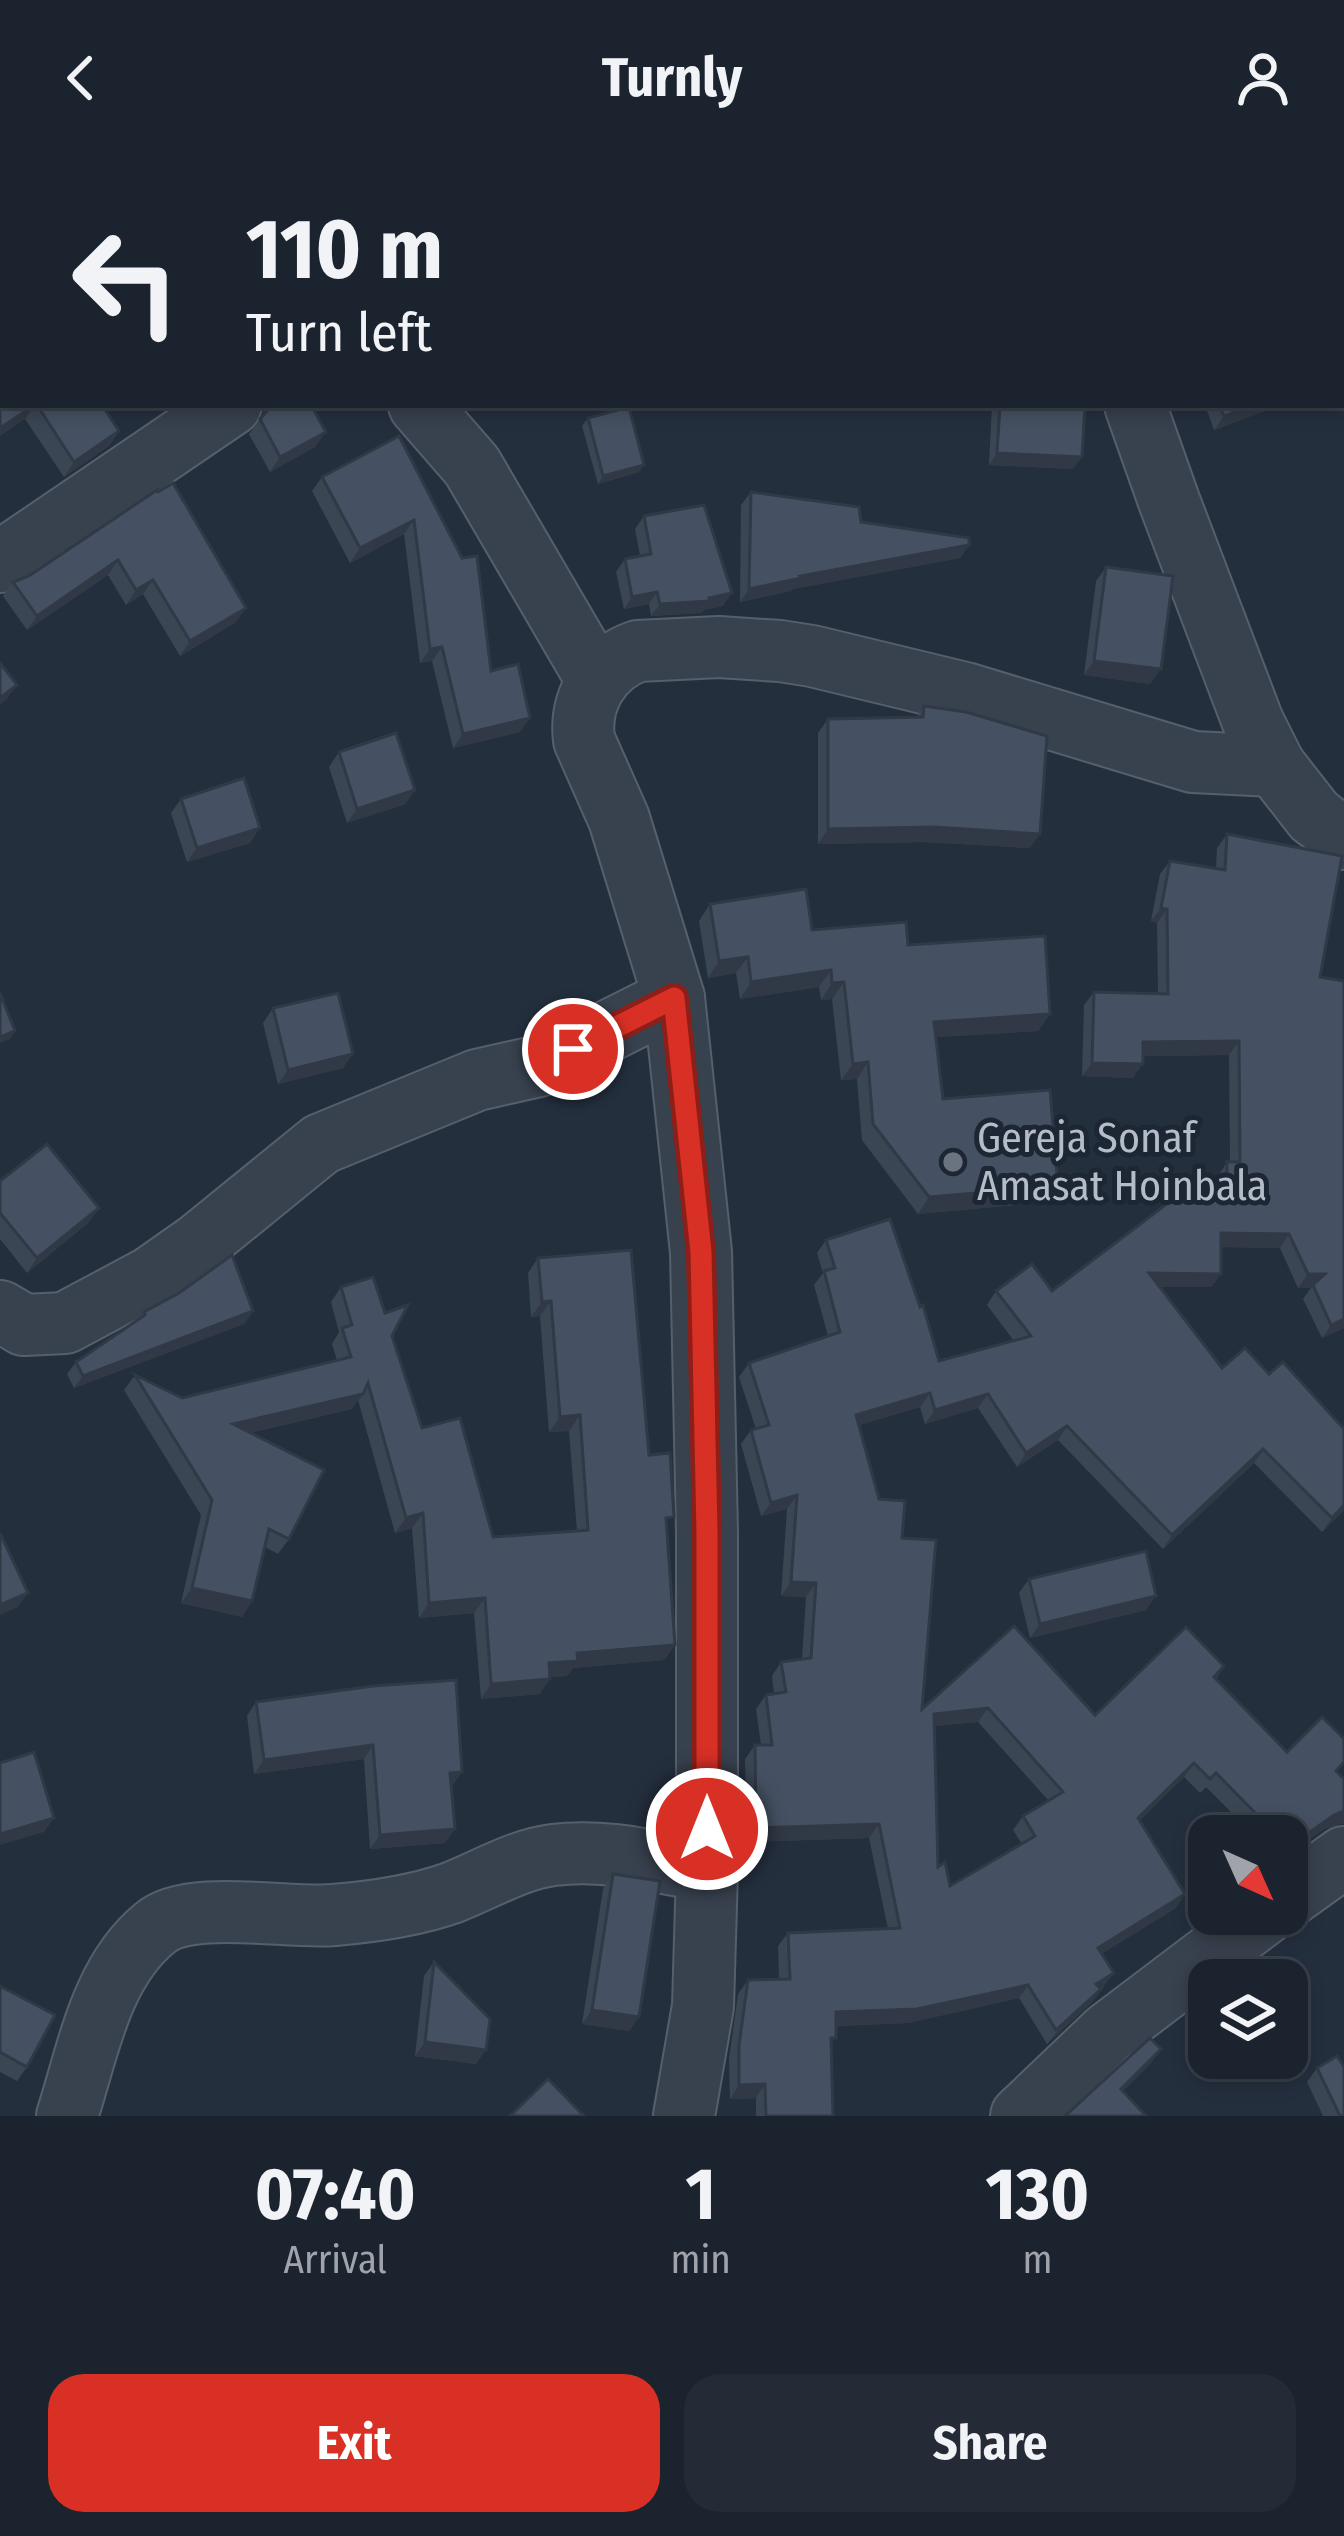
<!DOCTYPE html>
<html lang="en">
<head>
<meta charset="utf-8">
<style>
	body { margin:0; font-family:"Fira Sans Condensed",sans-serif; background:#242b36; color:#f1f3f6; height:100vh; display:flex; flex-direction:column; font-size:45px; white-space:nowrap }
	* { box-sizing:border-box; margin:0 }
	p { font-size:39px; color:#a0a4aa }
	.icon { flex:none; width:66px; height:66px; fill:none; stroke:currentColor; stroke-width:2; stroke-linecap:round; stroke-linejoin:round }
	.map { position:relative; height:1960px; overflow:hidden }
	.side { display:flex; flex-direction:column; background:#1b232e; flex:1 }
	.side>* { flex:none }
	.top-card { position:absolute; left:0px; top:0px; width:1344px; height:252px; box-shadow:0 6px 18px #0003,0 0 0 3px #39404a; background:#1b232e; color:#f1f3f6; overflow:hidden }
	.needle { width:78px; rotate:135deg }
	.controls { position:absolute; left:1188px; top:1659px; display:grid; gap:24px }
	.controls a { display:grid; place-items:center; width:120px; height:120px; border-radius:24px; background:#1b232e; box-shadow:0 6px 18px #0003,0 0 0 3px #39404a; font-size:60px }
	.pin { position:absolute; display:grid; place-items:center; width:102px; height:102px; color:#fff; margin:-51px; border:6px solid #fff; border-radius:50%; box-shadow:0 3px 12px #0007 }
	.me { position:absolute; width:132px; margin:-66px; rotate:0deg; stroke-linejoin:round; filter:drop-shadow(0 0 9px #0008) }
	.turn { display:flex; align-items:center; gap:42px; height:252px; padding:0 48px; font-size:54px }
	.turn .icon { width:156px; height:156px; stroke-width:2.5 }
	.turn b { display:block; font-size:84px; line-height:102px }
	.eta { display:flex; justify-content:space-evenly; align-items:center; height:204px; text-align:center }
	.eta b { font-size:72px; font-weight:700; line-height:84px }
	.cta { display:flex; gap:24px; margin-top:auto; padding:24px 48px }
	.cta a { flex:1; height:138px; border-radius:36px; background:#d93025; color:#fff; font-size:48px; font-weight:700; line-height:138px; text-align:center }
	.cta a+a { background:#242b36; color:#f1f3f6 }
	header { display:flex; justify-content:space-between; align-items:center; height:156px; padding:0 48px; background:#1b232e; font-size:54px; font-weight:700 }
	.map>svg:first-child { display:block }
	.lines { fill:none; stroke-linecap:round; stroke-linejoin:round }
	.minor-casing { stroke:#565f6c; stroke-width:64 }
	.minor { stroke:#38414e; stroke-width:60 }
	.wall { fill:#3b4654; fill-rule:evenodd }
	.shaded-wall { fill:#303945 }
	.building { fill:#455162; stroke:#303945; stroke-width:3; fill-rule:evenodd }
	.route-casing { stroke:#8d1f18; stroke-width:30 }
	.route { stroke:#d93025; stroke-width:21 }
	.worship-dot { fill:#6b7280; stroke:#1d2633; stroke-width:4.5 }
	.labels { text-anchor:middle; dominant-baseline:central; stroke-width:10; stroke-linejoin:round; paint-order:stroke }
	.poi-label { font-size:42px; fill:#b4bcc9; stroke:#1d2633; text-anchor:start }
</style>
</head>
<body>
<header><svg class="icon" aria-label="back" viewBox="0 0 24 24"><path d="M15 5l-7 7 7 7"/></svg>Turnly<svg class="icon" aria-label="person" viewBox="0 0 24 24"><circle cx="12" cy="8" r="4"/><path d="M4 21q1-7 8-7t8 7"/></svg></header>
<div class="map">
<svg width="1344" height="1960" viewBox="0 0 1344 1960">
	<rect width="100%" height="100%" fill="#242f3e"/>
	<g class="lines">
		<defs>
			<g id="minor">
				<polyline points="229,0 232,3"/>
				<polyline points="1027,0 1029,3"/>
				<polyline points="419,249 472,310 597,524"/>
				<polyline points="1135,249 1169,345 1253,566 1275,610 1314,660 1344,683"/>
				<polyline points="0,406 231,249"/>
				<polyline points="0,1155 24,1169 65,1167 151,1121 198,1088 321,988 477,924 539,910 674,842"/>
				<polyline points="1287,1742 1344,1701"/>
				<path d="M 67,1960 C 88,1896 100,1817 155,1772 C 189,1743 288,1763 334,1759 C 370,1756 417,1749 451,1737 C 485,1724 516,1704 553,1699 C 605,1692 656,1706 707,1715"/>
				<path d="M 684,1960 L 703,1850 L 707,1715 L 707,1376 L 701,1096 L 674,842 L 619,663 L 584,584 C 579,545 600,508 638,495 L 719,491 L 780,495 L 812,500 L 965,537 L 1193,606 L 1275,610"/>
				<polyline points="1021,1960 1108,1877 1265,1758"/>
			</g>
		</defs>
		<use href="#minor" class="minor-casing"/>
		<use href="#minor" class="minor"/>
	</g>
	<g class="wall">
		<polygon points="592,0 795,0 794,3 599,3"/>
		<polygon points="0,160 102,249 119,275 109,290 64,321 25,263"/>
		<polygon points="265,249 311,249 315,291 270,316 249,278 263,259"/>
		<polygon points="992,249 1085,249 1073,313 989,309"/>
		<polygon points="1205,249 1281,249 1214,274"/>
		<polygon points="588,262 639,316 598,328 582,270"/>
		<polygon points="399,280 491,515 520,576 453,592 432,505 420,507 404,378 350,407 312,335 322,321"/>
		<polygon points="157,334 236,466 180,500 143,438 126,449 108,419 27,474 3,440 13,426 29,420"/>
		<polygon points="751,336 861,366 969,389 960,402 793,433 791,435 740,446 741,349"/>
		<polygon points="644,360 723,450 704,454 701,457 651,460 649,448 624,453 616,416 625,403 640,400 635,373"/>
		<polygon points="1106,411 1150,528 1084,519 1096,425"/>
		<polygon points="924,550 1030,692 925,686 818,688 818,577 828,563 917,561"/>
		<polygon points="339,596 415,634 405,648 347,667 329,611"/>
		<polygon points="181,643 250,687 187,706 171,657"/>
		<path d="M 1227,678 L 1320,821 L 1344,1172 L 1322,1182 L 1303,1143 L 1311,1132 L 1298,1132 L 1280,1092 L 1221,1091 L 1221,1118 L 1211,1131 L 1160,1131 L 1222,1212 L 1269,1218 L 1344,1273 L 1344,1354 L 1322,1376 L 1254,1307 L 1163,1393 L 1058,1284 L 1017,1311 L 978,1252 L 925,1268 L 920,1251 L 859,1269 L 879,1343 L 902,1382 L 922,1553 L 1014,1470 L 1095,1559 L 1224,1510 L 1216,1523 L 1287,1596 L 1338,1617 L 1344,1623 L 1344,1667 L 1324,1673 L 1287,1700 L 1287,1680 L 1255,1680 L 1206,1631 L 1200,1637 L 1184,1621 L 1140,1664 L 1176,1752 L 1101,1798 L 1104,1831 L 1091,1847 L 1047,1888 L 1019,1842 L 908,1867 L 836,1870 L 831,1890 L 833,1960 L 756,1960 L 756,1942 L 730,1943 L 729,1903 L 738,1838 L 748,1824 L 779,1823 L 778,1790 L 788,1777 L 888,1773 L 869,1682 L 747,1686 L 745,1603 L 755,1589 L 761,1589 L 756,1553 L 766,1539 L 774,1538 L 772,1520 L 781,1506 L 802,1503 L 806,1441 L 781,1440 L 787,1353 L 761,1360 L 741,1288 L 751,1274 L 756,1273 L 739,1221 L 749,1207 L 828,1180 L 814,1129 L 823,1117 L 817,1097 L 826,1084 L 939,1205 L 1014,1185 L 987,1149 L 996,1135 L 1052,1135 L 1217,1022 L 1227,1006 L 1230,1006 L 1229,899 L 1143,900 L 1133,922 L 1082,920 L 1084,849 L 1094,836 L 1158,837 L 1157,767 L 1151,765 L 1160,718 L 1170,705 L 1216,713 L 1217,692 ZM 978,1566 L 1049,1645 L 1023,1660 L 1013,1674 L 1022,1688 L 950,1730 L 938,1711 L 934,1570 Z"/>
		<polygon points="710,748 812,774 908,789 1050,858 1038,875 936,881 943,943 1058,1030 1046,1046 918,1058 862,984 857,923 841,924 832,843 821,844 819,831 740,843 736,817 708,822 699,765"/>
		<polygon points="273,852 343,912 278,928 263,867"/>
		<polygon points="0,1025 99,1052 88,1067 27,1117 0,1083"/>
		<polygon points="538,1102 649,1299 667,1372 675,1489 664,1504 573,1512 567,1520 550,1521 540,1538 481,1543 474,1457 419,1462 412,1372 395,1377 358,1244 352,1253 250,1277 289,1383 278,1398 265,1391 252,1445 242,1461 181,1447 201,1359 124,1234 135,1219 182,1242 337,1204 332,1188 339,1176 331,1146 341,1131 392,1180 422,1272 493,1381 577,1375 569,1275 549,1276 540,1160 531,1161 528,1117"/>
		<polygon points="253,1155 244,1168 74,1232 67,1218 76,1206 139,1163 144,1156"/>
		<polygon points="1029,1423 1146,1454 1030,1482 1019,1437"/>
		<polygon points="256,1546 462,1616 452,1630 445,1687 370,1693 364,1603 254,1618 247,1560"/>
		<polygon points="613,1718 639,1861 629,1875 582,1868 603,1733"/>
		<polygon points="434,1806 476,1908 415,1900 424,1820"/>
		<polygon points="0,1830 27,1911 17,1925 0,1916"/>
		<polygon points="1317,1912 1344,1960 1323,1960 1307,1926"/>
	</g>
	<g class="shaded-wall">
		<polygon points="1163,0 1155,3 1133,3 1135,1"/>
		<polygon points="35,249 25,263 0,280 0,272"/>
		<polygon points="1254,249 1281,249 1214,274 1224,260"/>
		<polygon points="119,275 109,290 64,321 74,306"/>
		<polygon points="326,276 315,291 270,316 280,301"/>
		<polygon points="997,297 1082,301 1073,313 989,309"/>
		<polygon points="644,309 639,316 598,328 603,320"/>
		<polygon points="414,364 404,378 350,407 360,392"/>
		<polygon points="969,389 960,402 793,433 791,435 740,446 749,433 800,420"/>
		<polygon points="118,404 108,419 27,474 37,460"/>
		<polygon points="153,424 143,438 126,449 136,434"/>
		<polygon points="657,436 649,448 624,453 632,441"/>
		<polygon points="732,437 723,450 704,454 701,457 651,460 660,448"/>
		<polygon points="246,452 236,466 180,500 190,485"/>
		<polygon points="442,491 432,505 420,507 430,493"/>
		<polygon points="1094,505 1161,513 1150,528 1084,519"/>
		<polygon points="17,529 7,543 0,549 0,542"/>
		<polygon points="530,562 520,576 453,592 463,578"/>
		<polygon points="415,634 405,648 347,667 357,653"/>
		<polygon points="935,671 1040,678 1030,692 925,686 818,688 828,673"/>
		<polygon points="260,672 250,687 187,706 197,692"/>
		<polygon points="1161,752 1167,753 1157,767 1151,765"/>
		<polygon points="748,801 736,817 708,822 719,805"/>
		<polygon points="831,814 819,831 740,843 751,826"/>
		<polygon points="844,826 832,843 821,844 832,827"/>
		<polygon points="1050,858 1038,875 923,882 934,866"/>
		<polygon points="15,875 10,883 0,887 0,881"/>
		<polygon points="1239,885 1229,899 1133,900 1143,886"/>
		<polygon points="353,898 343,912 278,928 288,914"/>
		<polygon points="868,906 857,923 841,924 853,908"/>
		<polygon points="1092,907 1143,908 1133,922 1082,920"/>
		<polygon points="1058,1030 1046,1046 918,1058 929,1041"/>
		<polygon points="99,1052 88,1067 27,1117 37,1102"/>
		<polygon points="1221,1077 1289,1078 1280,1092 1212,1091"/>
		<polygon points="1149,1117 1221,1118 1211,1131 1140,1131"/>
		<polygon points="1308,1118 1325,1118 1311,1132 1298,1132"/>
		<polygon points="551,1145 540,1160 531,1161 542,1146"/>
		<polygon points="253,1155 244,1168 74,1232 83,1220"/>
		<polygon points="1344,1163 1344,1172 1322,1182 1331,1169"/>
		<polygon points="930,1237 920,1251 846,1273 856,1259"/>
		<polygon points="363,1238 352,1253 223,1283 233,1268"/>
		<polygon points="988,1238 978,1252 925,1268 935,1254"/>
		<polygon points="580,1259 569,1275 549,1276 560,1261"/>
		<polygon points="1067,1270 1058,1284 1017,1311 1026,1297"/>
		<polygon points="1263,1293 1254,1307 1163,1393 1172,1379"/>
		<polygon points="797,1339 787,1353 761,1360 771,1347"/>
		<polygon points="1344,1349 1344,1354 1322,1376 1332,1362"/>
		<polygon points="423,1357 412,1372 395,1377 406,1362"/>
		<polygon points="791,1426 816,1427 806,1441 781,1440"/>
		<polygon points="192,1432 252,1445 242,1461 181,1447"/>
		<polygon points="28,1437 18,1451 0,1459 0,1449"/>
		<polygon points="1156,1440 1146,1454 1030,1482 1040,1468"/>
		<polygon points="485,1442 474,1457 419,1462 429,1447"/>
		<polygon points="675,1489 664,1504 573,1512 567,1520 538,1522 549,1507 577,1497"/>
		<polygon points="550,1523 540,1538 481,1543 491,1528"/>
		<polygon points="988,1552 978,1566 924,1571 934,1558"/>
		<polygon points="373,1589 364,1603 254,1618 264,1604"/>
		<polygon points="1194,1607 1184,1621 1128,1676 1138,1662"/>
		<polygon points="462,1616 452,1630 450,1617"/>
		<polygon points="1344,1655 1344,1667 1324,1673 1287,1700 1289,1691 1334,1659"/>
		<polygon points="54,1662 44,1676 0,1689 0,1678"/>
		<polygon points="879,1668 869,1682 747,1686 756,1672"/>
		<polygon points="455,1673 445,1687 370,1693 380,1679"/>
		<polygon points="1185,1738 1176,1752 1088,1806 1098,1792"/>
		<polygon points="1114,1817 1091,1847 1047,1888 1096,1828"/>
		<polygon points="1028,1829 1019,1842 908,1867 826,1870 836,1856"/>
		<polygon points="592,1854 639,1861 629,1875 582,1868"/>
		<polygon points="425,1886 486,1894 476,1908 415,1900"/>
		<polygon points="1161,1893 1151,1907 1111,1947 1121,1933"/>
		<polygon points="765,1928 756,1942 730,1943 739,1929"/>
	</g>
	<g class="building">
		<polygon points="634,0 662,0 661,3 641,3"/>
		<polygon points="663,0 795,0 794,3 672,3"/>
		<rect x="862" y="0" width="56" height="3"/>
		<polygon points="3,158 3,249 35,249 0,272 0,160"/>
		<polygon points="37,249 102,249 119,275 74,306"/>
		<polygon points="272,249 311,249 326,276 280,301 260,263"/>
		<polygon points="1000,249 1085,249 1082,301 997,297"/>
		<polygon points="1219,249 1254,249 1224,260"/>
		<polygon points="629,251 644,309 603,320 588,262"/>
		<polygon points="399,280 462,402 477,400 491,515 518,508 530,562 463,578 442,491 430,493 414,364 360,392 322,321"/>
		<polygon points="173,327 246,452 190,485 153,424 136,434 118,404 37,460 13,426 29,420 157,334 158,336"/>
		<polygon points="751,336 859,351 861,366 969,382 969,389 800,420 801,422 749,433"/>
		<polygon points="704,349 732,437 709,442 710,445 660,448 657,436 632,441 625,403 651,398 644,360"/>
		<polygon points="1106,411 1173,420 1161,513 1094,505"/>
		<polygon points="0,507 17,529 0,542"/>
		<polygon points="924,550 966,556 1047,580 1040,678 935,671 828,673 828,563 923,561"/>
		<polygon points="396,577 415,634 357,653 339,596"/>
		<polygon points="244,622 260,672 197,692 181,643"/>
		<path d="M 1227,678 L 1342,700 L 1320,821 L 1344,825 L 1344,1163 L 1331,1169 L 1313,1129 L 1325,1118 L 1308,1118 L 1289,1078 L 1221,1077 L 1221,1118 L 1149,1117 L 1222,1212 L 1245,1192 L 1269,1218 L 1283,1206 L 1344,1273 L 1344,1349 L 1332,1362 L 1263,1293 L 1172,1379 L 1067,1270 L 1026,1297 L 988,1238 L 935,1254 L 930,1237 L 856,1259 L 879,1343 L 905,1345 L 902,1382 L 936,1384 L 922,1553 L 1014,1470 L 1095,1559 L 1186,1471 L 1224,1510 L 1214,1521 L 1287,1596 L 1322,1561 L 1344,1583 L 1344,1606 L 1336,1615 L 1344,1623 L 1344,1655 L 1334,1659 L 1289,1691 L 1287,1689 L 1287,1680 L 1278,1680 L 1216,1617 L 1210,1623 L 1194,1607 L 1138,1662 L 1185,1738 L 1098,1792 L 1114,1817 L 1096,1828 L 1101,1833 L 1056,1874 L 1028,1829 L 917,1853 L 836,1856 L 836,1882 L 831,1882 L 833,1960 L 766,1960 L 765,1928 L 739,1929 L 739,1889 L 748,1824 L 790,1823 L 788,1777 L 900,1772 L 879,1668 L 756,1672 L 755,1589 L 772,1589 L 766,1539 L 786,1536 L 781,1506 L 811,1502 L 816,1427 L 791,1426 L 797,1339 L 771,1347 L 751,1274 L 769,1269 L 749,1207 L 840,1176 L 824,1115 L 835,1112 L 826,1084 L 890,1063 L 920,1151 L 923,1149 L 939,1205 L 1031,1180 L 996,1135 L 1032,1108 L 1052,1135 L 1201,1022 L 1227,1022 L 1227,1006 L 1240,1006 L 1239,885 L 1143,886 L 1143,908 L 1092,907 L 1094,836 L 1168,838 L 1167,753 L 1161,752 L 1170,705 L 1225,714 ZM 988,1552 L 1063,1636 L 1023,1660 L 1035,1680 L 950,1730 L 945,1706 L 938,1711 L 934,1558 Z"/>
		<polygon points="806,733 812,774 906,766 908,789 1045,780 1050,858 934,866 943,943 1050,934 1058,1030 929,1041 873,968 868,906 853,908 844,826 832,827 831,814 751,826 748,801 719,805 710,748"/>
		<polygon points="0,837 15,875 0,881"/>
		<polygon points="338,837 353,898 288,914 273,852"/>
		<polygon points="47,988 99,1052 37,1102 0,1057 0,1025"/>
		<polygon points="631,1094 649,1299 670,1297 674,1361 666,1362 675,1489 577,1497 578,1505 549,1507 550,1523 491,1528 485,1442 429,1447 423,1357 406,1362 368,1227 363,1238 233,1268 324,1314 289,1383 269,1373 252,1445 192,1432 212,1344 135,1219 182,1242 351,1201 342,1172 352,1169 341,1131 373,1121 385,1157 408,1149 392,1180 422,1272 460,1262 493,1381 588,1374 580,1259 560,1261 551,1145 542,1146 538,1102"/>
		<polygon points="232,1099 253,1155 83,1220 76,1206 145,1159 144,1156 179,1137"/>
		<polygon points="0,1377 28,1437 0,1449"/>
		<polygon points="1146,1395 1156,1440 1040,1468 1029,1423"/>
		<polygon points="456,1524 462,1616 450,1617 455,1673 380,1679 373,1589 264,1604 256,1546 373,1530"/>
		<polygon points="34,1596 54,1662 0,1678 0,1607"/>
		<polygon points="613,1718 660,1725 639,1861 592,1854"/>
		<polygon points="434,1806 490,1863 486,1894 425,1886"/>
		<polygon points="0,1830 55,1859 27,1911 0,1896"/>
		<polygon points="1287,1840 1305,1866 1287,1878"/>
		<polygon points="1150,1882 1161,1893 1121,1933 1146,1960 1065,1960"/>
		<polygon points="1337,1900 1344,1911 1344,1960 1340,1960 1317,1912"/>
		<polygon points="548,1923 584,1960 510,1960"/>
	</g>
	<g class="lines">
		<defs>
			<polyline id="route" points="573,893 674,842 701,1096 707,1376 707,1673"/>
		</defs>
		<use href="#route" class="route-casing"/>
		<use href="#route" class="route"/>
	</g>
	<circle class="worship-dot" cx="953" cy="1006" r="12"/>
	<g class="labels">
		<g class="poi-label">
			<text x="977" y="982">Gereja Sonaf<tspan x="977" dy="48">Amasat Hoinbala</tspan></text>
		</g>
	</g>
</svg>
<div class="controls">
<a><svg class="needle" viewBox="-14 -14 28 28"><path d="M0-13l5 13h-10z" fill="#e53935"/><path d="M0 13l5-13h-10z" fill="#a0a4aa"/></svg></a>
<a><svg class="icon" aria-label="layers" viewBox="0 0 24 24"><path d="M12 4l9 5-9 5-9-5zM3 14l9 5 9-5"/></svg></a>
</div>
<div class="pin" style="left:573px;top:893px;background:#d93025"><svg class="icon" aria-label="arrive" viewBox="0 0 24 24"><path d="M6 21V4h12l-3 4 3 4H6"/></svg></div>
<svg class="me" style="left:707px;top:1673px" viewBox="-20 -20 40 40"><circle r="17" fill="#d93025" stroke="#fff" stroke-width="3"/><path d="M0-11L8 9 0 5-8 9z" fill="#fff"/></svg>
<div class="top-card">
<div class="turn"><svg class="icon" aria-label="left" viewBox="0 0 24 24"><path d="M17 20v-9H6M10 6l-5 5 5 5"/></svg><div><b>110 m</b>Turn left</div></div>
</div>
</div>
<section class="side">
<div class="eta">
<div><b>07:40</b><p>Arrival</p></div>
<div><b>1</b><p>min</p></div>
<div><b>130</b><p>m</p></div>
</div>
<div class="cta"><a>Exit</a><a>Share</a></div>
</section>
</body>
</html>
